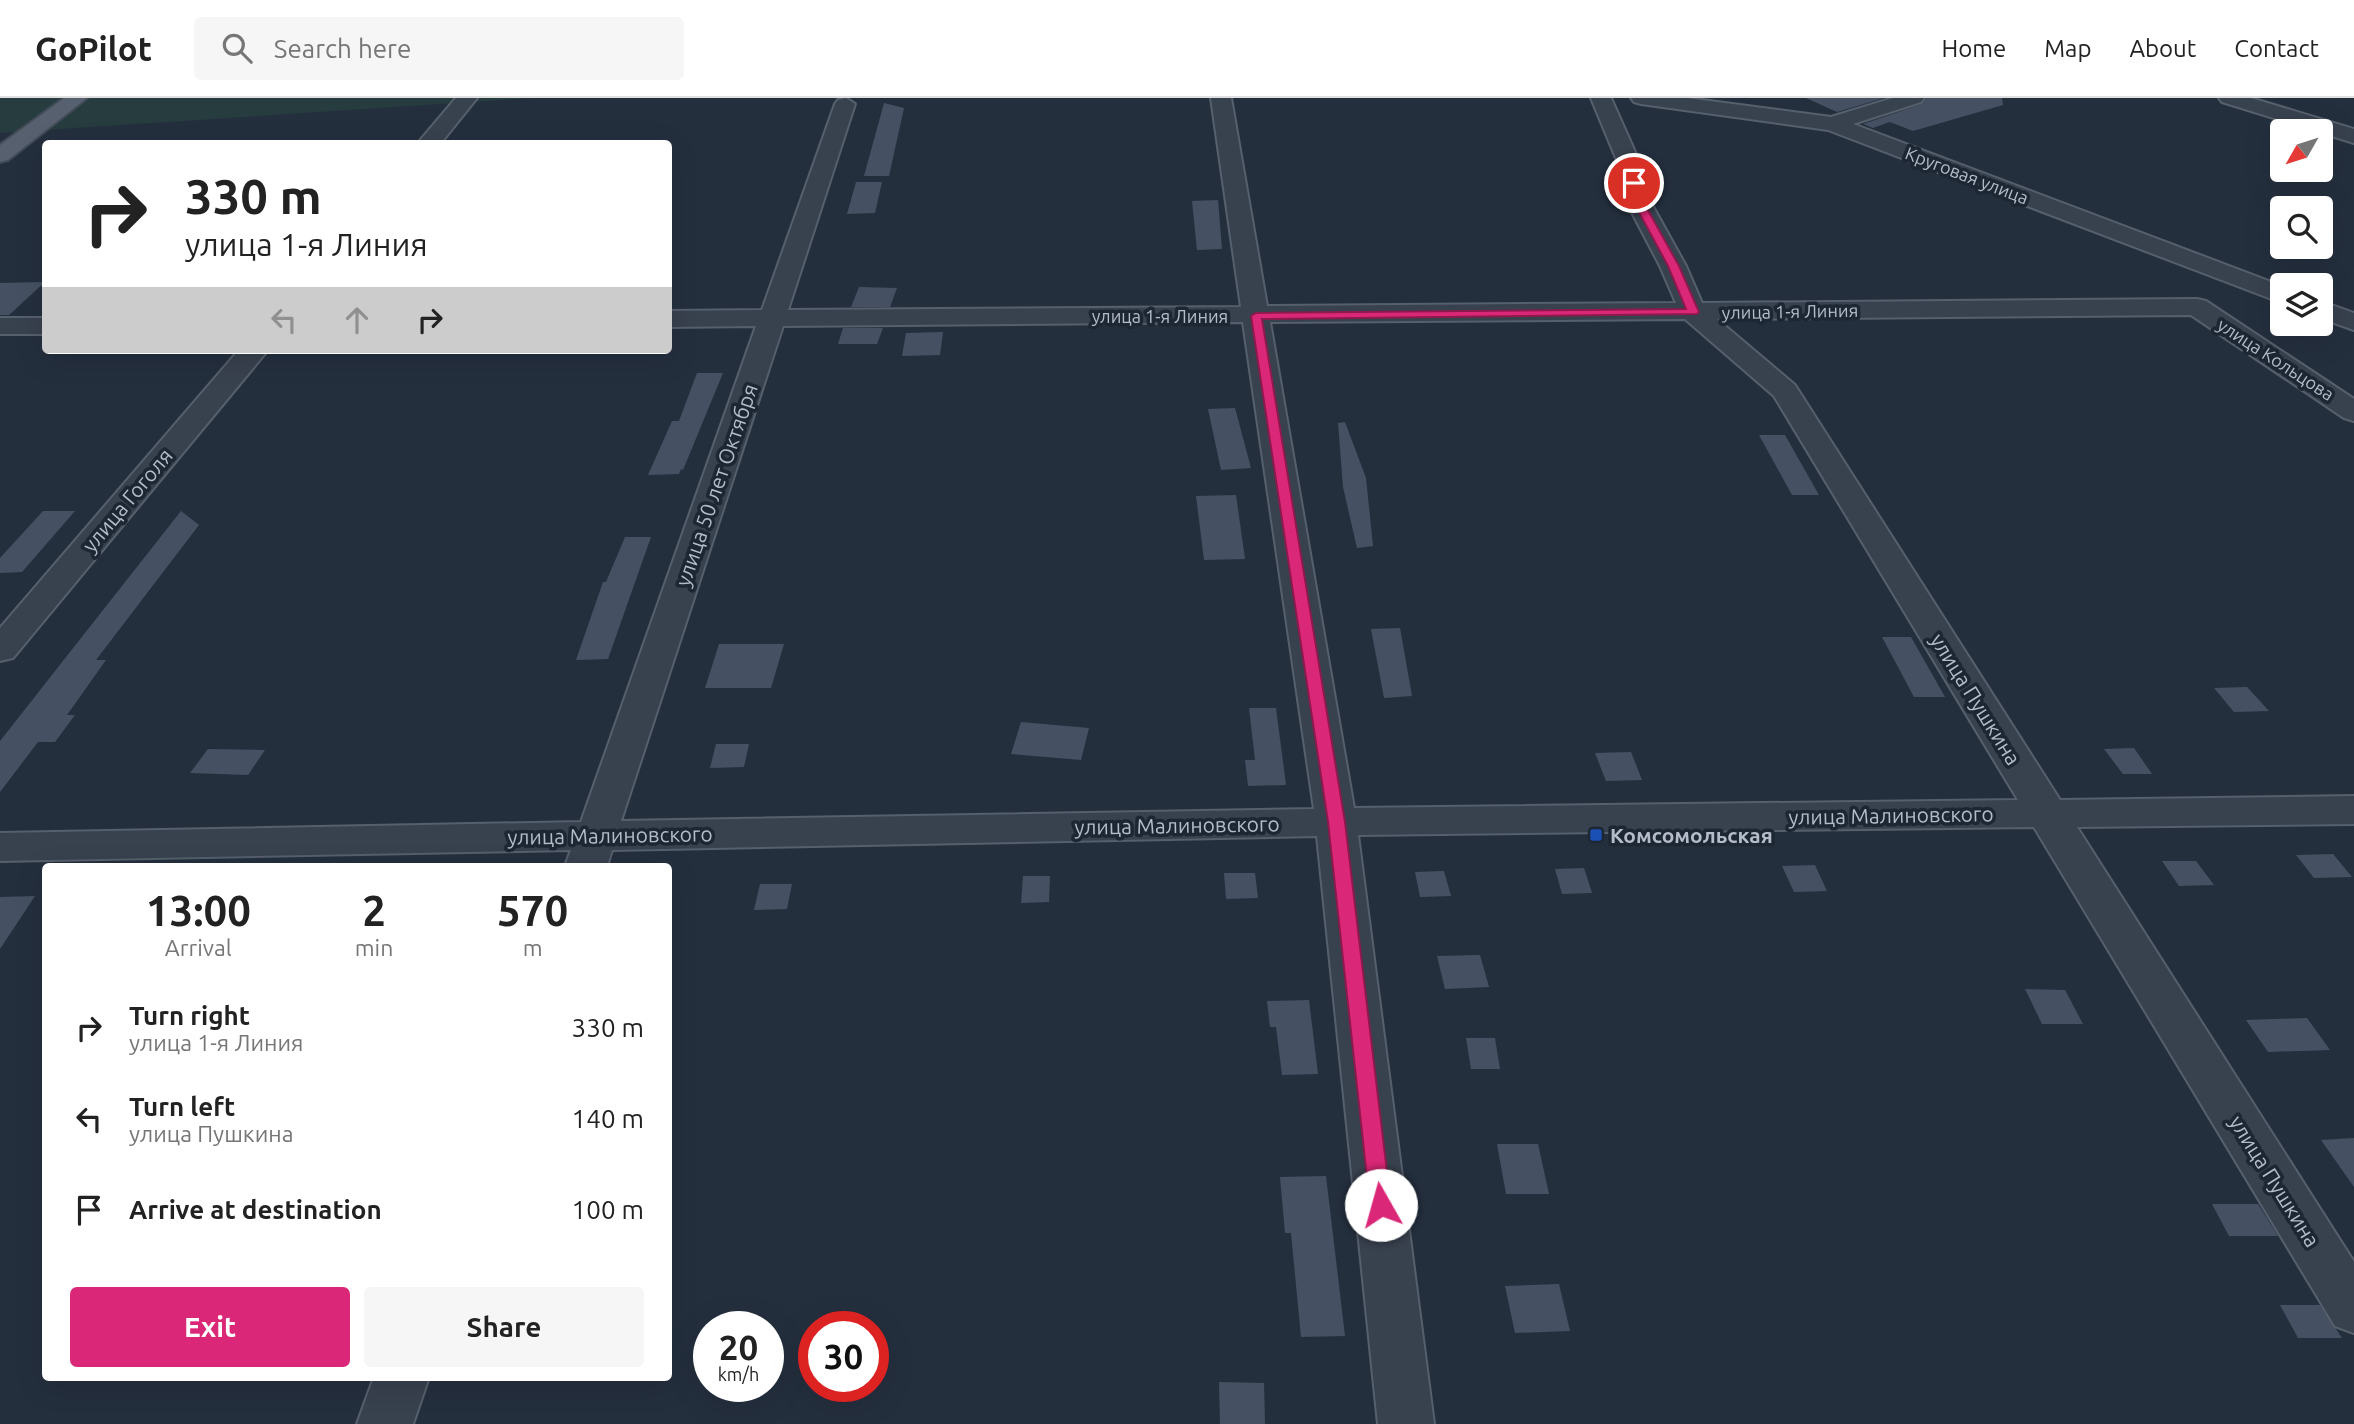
<!DOCTYPE html>
<html lang="en">
<head>
<meta charset="utf-8">
<style>
	body { margin:0; font-family:Ubuntu,sans-serif; background:#f6f6f6; color:#222; height:100vh; display:flex; flex-direction:column; font-size:26px; white-space:nowrap }
	* { box-sizing:border-box; margin:0 }
	p { font-size:23px; color:#767676 }
	.icon { flex:none; width:38px; height:38px; fill:none; stroke:currentColor; stroke-width:2; stroke-linecap:round; stroke-linejoin:round }
	.map { position:relative; flex:1; overflow:hidden }
	.panel { position:absolute; left:42px; top:765px; width:630px; height:518px; display:flex; flex-direction:column; background:#fff; border-radius:7px; box-shadow:0 7px 28px #0002 }
	.panel>* { flex:none }
	.banner { position:absolute; left:42px; top:42px; width:630px; height:214px; border-radius:7px; box-shadow:0 7px 28px #0002; background:#fff; color:#222; overflow:hidden }
	.needle { width:46px; rotate:231deg }
	.fabs { position:absolute; left:2270px; top:21px; display:grid; gap:14px }
	.fabs a { display:grid; place-items:center; width:63px; height:63px; border-radius:7px; background:#fff; box-shadow:0 7px 28px #0002; font-size:35px }
	.speed { position:absolute; left:693px; top:1213px; display:flex; gap:14px; font-size:35px; font-weight:700; text-align:center }
	.speed>* { display:grid; place-content:center; width:91px; height:91px; border-radius:50%; background:#fff; box-shadow:0 7px 28px #0002; line-height:1 }
	.speed small { font-size:18px; font-weight:400 }
	.speed .limit { border:10px solid #d22; background:#fff; color:#111 }
	.pin { position:absolute; display:grid; place-items:center; width:60px; height:60px; color:#fff; margin:-30px; border:4px solid #fff; border-radius:50%; box-shadow:0 2px 7px #0007 }
	.me { position:absolute; width:77px; margin:-38px; rotate:353deg; stroke-linejoin:round; filter:drop-shadow(0 0 5px #0008) }
	.turn { display:flex; align-items:center; gap:24px; height:147px; padding:0 28px; font-size:32px }
	.turn .icon { width:91px; height:91px; stroke-width:2.5 }
	.turn b { display:block; font-size:49px; line-height:60px }
	.lanes { display:flex; align-items:center; height:66px; padding:0 28px; background:#0003; justify-content:center; gap:35px; direction:ltr }
	.lanes .off { opacity:.35 }
	.eta { display:flex; justify-content:space-evenly; align-items:center; height:119px; text-align:center }
	.eta b { font-size:42px; font-weight:600; line-height:49px }
	.button { display:flex; gap:14px; margin-top:auto; padding:14px 28px }
	.button a { flex:1; height:80px; border-radius:7px; background:#db2777; color:#fff; font-size:28px; font-weight:600; line-height:80px; text-align:center }
	.button a+a { background:#f6f6f6; color:#222 }
	ul { padding:0; list-style:none }
	li { display:flex; align-items:center; gap:21px; height:91px; padding:0 28px }
	li div { flex:1 }
	li b { display:block; font-size:26px }
	li em { font-style:normal }
	header { display:flex; align-items:center; gap:42px; box-sizing:border-box; height:98px; padding:0 35px; background:#fff; border-bottom:2px solid #e0e0e0 }
	header strong { font-size:33px }
	nav { display:flex; gap:38px; margin-inline-start:auto; font-size:24px }
	.search { width:490px; height:63px; background:#f6f6f6; display:flex; align-items:center; gap:18px; box-sizing:border-box; padding:0 24px; border-radius:7px; color:#767676; font-size:26px }
	.map>svg:first-child { display:block }
	.green { fill:#263c3f }
	.building { fill:#455162 }
	.lines { fill:none; stroke-linecap:round; stroke-linejoin:round }
	.minor-casing { stroke:#565f6c; stroke-width:4 }
	.major-casing { stroke:#414a57; stroke-width:4 }
	.minor { fill:#38414e; fill-rule:evenodd }
	.major { fill:#56606e; fill-rule:evenodd }
	.route { fill:#db2777; stroke:#8e194d; stroke-width:2 }
	.transit-dot { fill:#1a4fb4; stroke:#1d2633; stroke-width:2.5 }
	.labels { text-anchor:middle; dominant-baseline:central; stroke-width:7; stroke-linejoin:round; paint-order:stroke }
	.far-street-label { font-size:18px; fill:#b4bcc9; stroke:#1d2633 }
	.street-label { font-size:21px; fill:#b4bcc9; stroke:#1d2633 }
	.poi-label { font-size:21px; font-weight:bold; fill:#b4bcc9; stroke:#1d2633; text-anchor:start }
</style>
</head>
<body>
<header>
<strong>GoPilot</strong>
<div class="search"><svg class="icon" aria-label="search" viewBox="0 0 24 24"><circle cx="10" cy="10" r="6"/><path d="M15 15l6 6"/></svg>Search here</div>
<nav><a>Home</a><a>Map</a><a>About</a><a>Contact</a></nav>
</header>
<div class="map">
<svg width="2354" height="1326" viewBox="0 0 2354 1326">
	<rect width="100%" height="100%" fill="#242f3e"/>
	<polygon class="green" points="0,0 531,0 0,35"/>
	<g class="building">
		<polygon points="1806,0 1884,0 1837,14"/>
		<polygon points="1927,0 2002,0 2003,7 1913,33 1890,24 1873,30 1863,26 1922,6"/>
		<polygon points="884,5 904,10 889,78 864,78"/>
		<polygon points="856,84 882,84 875,115 847,116"/>
		<polygon points="1218,102 1222,151 1197,152 1192,103"/>
		<polygon points="45,184 9,217 0,217 0,185"/>
		<polygon points="859,189 897,190 890,209 851,209"/>
		<polygon points="843,230 883,230 877,246 838,246"/>
		<polygon points="943,234 940,257 902,258 906,235"/>
		<polygon points="697,275 723,275 683,372 681,371 679,376 648,377 672,323 679,323"/>
		<polygon points="1235,310 1251,370 1221,372 1208,311"/>
		<polygon points="1345,324 1366,380 1373,448 1357,450 1343,389 1338,325"/>
		<polygon points="1759,337 1785,337 1819,397 1792,397"/>
		<polygon points="1236,397 1245,461 1204,462 1196,398"/>
		<polygon points="43,413 75,413 22,474 0,475 0,460"/>
		<polygon points="181,413 199,427 96,562 106,562 67,617 75,617 55,644 38,644 0,694 0,643"/>
		<polygon points="625,439 651,439 608,561 576,562 603,484 606,484"/>
		<polygon points="1400,530 1412,598 1384,600 1371,531"/>
		<polygon points="1882,539 1911,539 1945,599 1914,599"/>
		<polygon points="719,546 784,546 771,590 705,590"/>
		<polygon points="2247,589 2269,613 2234,614 2214,590"/>
		<polygon points="1249,610 1276,610 1286,687 1248,688 1245,662 1255,662"/>
		<polygon points="1021,624 1089,630 1081,662 1011,656"/>
		<polygon points="716,646 749,646 744,669 710,670"/>
		<polygon points="2134,650 2152,676 2123,676 2104,651"/>
		<polygon points="208,651 265,652 248,677 190,675"/>
		<polygon points="1631,654 1642,682 1606,683 1595,655"/>
		<polygon points="2333,756 2352,779 2314,780 2296,757"/>
		<polygon points="2162,763 2196,763 2214,787 2179,788"/>
		<polygon points="1815,767 1827,793 1794,794 1782,768"/>
		<polygon points="1584,770 1592,795 1562,796 1555,771"/>
		<polygon points="1444,773 1451,798 1420,799 1415,774"/>
		<polygon points="1224,775 1255,775 1258,800 1226,801"/>
		<polygon points="1023,778 1050,778 1049,804 1021,805"/>
		<polygon points="760,786 792,786 787,811 754,812"/>
		<polygon points="35,798 0,851 0,799"/>
		<polygon points="1480,857 1489,889 1445,891 1437,858"/>
		<polygon points="2025,891 2065,892 2083,926 2042,926"/>
		<polygon points="1309,902 1318,976 1282,977 1276,929 1270,929 1267,903"/>
		<polygon points="2307,920 2330,952 2268,954 2246,922"/>
		<polygon points="1466,940 1495,940 1500,971 1471,971"/>
		<polygon points="2354,1040 2354,1089 2321,1042"/>
		<polygon points="1497,1046 1538,1046 1549,1096 1506,1096"/>
		<polygon points="1326,1078 1345,1238 1301,1239 1291,1135 1285,1135 1280,1079"/>
		<polygon points="2212,1106 2258,1106 2278,1138 2229,1138"/>
		<polygon points="1559,1186 1570,1233 1515,1235 1505,1188"/>
		<polygon points="2280,1207 2320,1207 2342,1240 2298,1240"/>
		<polygon points="1219,1284 1264,1285 1265,1326 1220,1326"/>
	</g>
	<g class="lines">
		<defs>
			<g id="minor">
				<polygon points="456,0 477,0 440,46 417,46"/>
				<path d="M 846,0 L 855,6 L 788,212 L 1241,209 L 1211,0 L 1231,0 L 1267,208 L 1676,205 L 1660,168 L 1627,105 L 1618,65 L 1591,0 L 1611,0 L 1640,65 L 1651,105 L 1686,168 L 1702,205 L 2197,201 L 2206,203 L 2354,301 L 2354,323 L 2344,320 L 2191,217 L 1717,221 L 1795,287 L 2060,702 L 2354,698 L 2354,726 L 2077,729 L 2354,1164 L 2354,1235 L 2335,1228 L 2034,729 L 1358,737 L 1434,1326 L 1378,1326 L 1317,738 L 612,752 L 607,768 L 565,768 L 571,752 L 0,763 L 0,735 L 581,724 L 756,228 L 668,229 L 668,213 L 762,212 L 835,6 L 838,2 ZM 1685,221 L 1774,298 L 2018,702 L 1354,710 L 1270,224 ZM 1243,224 L 1314,711 L 621,723 L 783,228 Z"/>
				<polygon points="1631,0 1687,0 1831,19 1893,0 1924,0 1921,4 1853,26 2282,188 2282,205 1828,32 1641,6 1634,4"/>
				<polygon points="2219,0 2251,0 2354,31 2354,45 2222,4"/>
				<polygon points="2320,203 2354,215 2354,232 2320,220"/>
				<rect x="0" y="220" width="46" height="16"/>
				<polygon points="239,252 268,252 13,560 0,563 0,530"/>
				<polygon points="374,1279 429,1279 413,1326 357,1326"/>
			</g>
			<polygon id="major" points="64,0 87,0 8,62 0,64 0,47"/>
		</defs>
		<use href="#minor" class="minor-casing"/>
		<use href="#major" class="major-casing"/>
		<use href="#minor" class="minor"/>
		<use href="#major" class="major"/>
	</g>
	<polygon class="route" points="1634,82 1638,85 1644,105 1679,168 1699,214 1697,216 1262,221 1345,724 1391,1107 1388,1114 1381,1116 1373,1114 1370,1107 1328,724 1251,218 1256,215 1686,211 1668,168 1634,105 1629,85"/>
	<rect class="transit-dot" x="1589" y="730" width="14" height="14" rx="3.5"/>
	<g class="labels">
		<g class="far-street-label">
			<text transform="translate(1967 77) rotate(21)">Круговая улица</text>
			<text transform="translate(1790 213) rotate(-1)">улица 1-я Линия</text>
			<text x="1160" y="218">улица 1-я Линия</text>
			<text transform="translate(2276 261) rotate(33)">улица Кольцова</text>
		</g>
		<g class="street-label">
			<text transform="translate(716 387) rotate(-71)">улица 50 лет Октября</text>
			<text transform="translate(127 402) rotate(-50)">улица Гоголя</text>
			<text transform="translate(1976 601) rotate(58)">улица Пушкина</text>
			<text transform="translate(1891 717) rotate(-1)">улица Малиновского</text>
			<text transform="translate(1177 727) rotate(-1)">улица Малиновского</text>
			<text transform="translate(610 737) rotate(-1)">улица Малиновского</text>
			<text transform="translate(2275 1083) rotate(58)">улица Пушкина</text>
		</g>
		<g class="poi-label">
			<text x="1610" y="737">Комсомольская</text>
		</g>
	</g>
</svg>
<div class="fabs">
<a><svg class="needle" viewBox="-14 -14 28 28"><path d="M0-13l5 13h-10z" fill="#e53935"/><path d="M0 13l5-13h-10z" fill="#767676"/></svg></a>
<a><svg class="icon" aria-label="search" viewBox="0 0 24 24"><circle cx="10" cy="10" r="6"/><path d="M15 15l6 6"/></svg></a>
<a><svg class="icon" aria-label="layers" viewBox="0 0 24 24"><path d="M12 4l9 5-9 5-9-5zM3 14l9 5 9-5"/></svg></a>
</div>
<div class="speed"><div>20<small>km/h</small></div><div class="limit">30</div></div>
<div class="pin" style="left:1634px;top:85px;background:#d93025"><svg class="icon" aria-label="arrive" viewBox="0 0 24 24"><path d="M6 21V4h12l-3 4 3 4H6"/></svg></div>
<svg class="me" style="left:1381px;top:1107px" viewBox="-20 -20 40 40"><circle r="19" fill="#fff"/><path d="M0-13L10 11 0 6-10 11z" fill="#db2777"/></svg>
<div class="banner">
<div class="turn"><svg class="icon" aria-label="right" viewBox="0 0 24 24"><path d="M7 20v-9h11M14 6l5 5-5 5"/></svg><div><b>330 m</b>улица 1-я Линия</div></div>
<div class="lanes"><svg class="icon off" aria-label="left" viewBox="0 0 24 24"><path d="M17 20v-9H6M10 6l-5 5 5 5"/></svg><svg class="icon off" aria-label="ahead" viewBox="0 0 24 24"><path d="M12 20V5M6 11l6-6 6 6"/></svg><svg class="icon" aria-label="right" viewBox="0 0 24 24"><path d="M7 20v-9h11M14 6l5 5-5 5"/></svg></div>
</div>
<section class="panel">
<div class="eta">
<div><b>13:00</b><p>Arrival</p></div>
<div><b>2</b><p>min</p></div>
<div><b>570</b><p>m</p></div>
</div>
<ul>
<li><svg class="icon" aria-label="right" viewBox="0 0 24 24"><path d="M7 20v-9h11M14 6l5 5-5 5"/></svg><div><b>Turn right</b><p>улица 1-я Линия</p></div><em>330 m</em></li>
<li><svg class="icon" aria-label="left" viewBox="0 0 24 24"><path d="M17 20v-9H6M10 6l-5 5 5 5"/></svg><div><b>Turn left</b><p>улица Пушкина</p></div><em>140 m</em></li>
<li><svg class="icon" aria-label="arrive" viewBox="0 0 24 24"><path d="M6 21V4h12l-3 4 3 4H6"/></svg><div><b>Arrive at destination</b></div><em>100 m</em></li>
</ul>
<div class="button"><a>Exit</a><a>Share</a></div>
</section>
</div>
</body>
</html>
